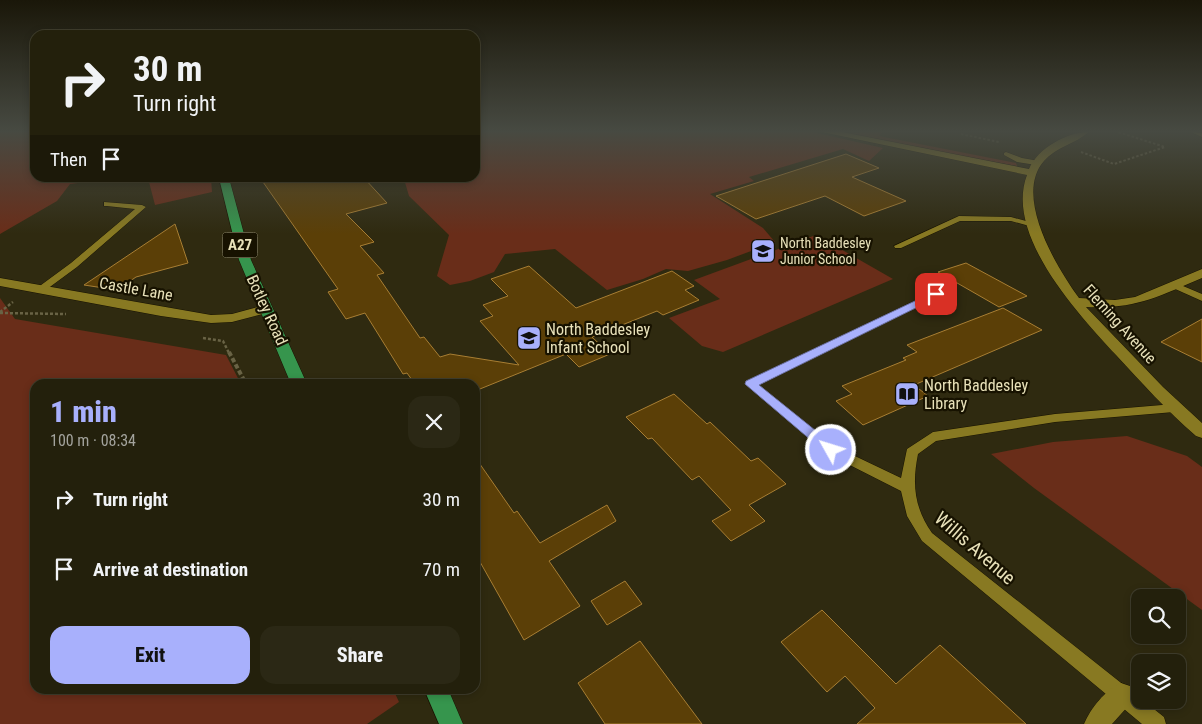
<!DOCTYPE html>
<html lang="en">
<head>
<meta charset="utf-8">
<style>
	body { margin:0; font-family:"Roboto Condensed",sans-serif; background:#2b2815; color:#f1f3f6; height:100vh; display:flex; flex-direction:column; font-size:19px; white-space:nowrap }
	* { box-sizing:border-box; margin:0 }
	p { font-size:16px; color:#a3a39d }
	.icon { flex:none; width:28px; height:28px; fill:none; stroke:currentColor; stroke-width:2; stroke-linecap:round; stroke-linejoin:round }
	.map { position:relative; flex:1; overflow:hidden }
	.drawer { position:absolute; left:30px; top:379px; width:450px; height:315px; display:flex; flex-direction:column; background:#23200c; border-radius:15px; box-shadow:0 2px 8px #0003,0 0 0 1px #403e2d }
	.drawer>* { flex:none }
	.top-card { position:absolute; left:30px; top:30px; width:450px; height:152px; border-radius:15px; box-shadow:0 2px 8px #0003,0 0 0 1px #403e2d; background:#23200c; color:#f1f3f6; overflow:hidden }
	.tools { position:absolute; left:1131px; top:589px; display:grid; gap:10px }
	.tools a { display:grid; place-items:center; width:55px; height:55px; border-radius:10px; background:#23200c; box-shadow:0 2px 8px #0003,0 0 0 1px #403e2d; font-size:25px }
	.pin { position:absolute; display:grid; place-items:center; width:42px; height:42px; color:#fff; margin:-21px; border-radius:10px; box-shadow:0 2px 8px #0006 }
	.me { position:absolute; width:55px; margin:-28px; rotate:309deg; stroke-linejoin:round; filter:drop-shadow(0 0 4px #0008) }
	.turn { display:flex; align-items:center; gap:18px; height:105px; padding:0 20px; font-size:22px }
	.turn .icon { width:65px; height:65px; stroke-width:2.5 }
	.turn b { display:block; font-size:35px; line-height:42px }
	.then { display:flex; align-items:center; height:48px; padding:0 20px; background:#0003; gap:10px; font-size:19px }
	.round { display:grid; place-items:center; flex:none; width:52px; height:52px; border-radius:15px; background:#2b2815 }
	.summary { display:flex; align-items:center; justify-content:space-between; height:85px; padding:0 20px }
	h1 { font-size:30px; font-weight:800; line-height:38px; color:#a8b0fc }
	.cta { display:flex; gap:10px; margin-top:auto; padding:10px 20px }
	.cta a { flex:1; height:58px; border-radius:15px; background:#a8b0fc; color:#111; font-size:20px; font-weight:800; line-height:58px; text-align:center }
	.cta a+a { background:#2b2815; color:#f1f3f6 }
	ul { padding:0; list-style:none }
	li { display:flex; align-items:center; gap:15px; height:70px; padding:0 20px }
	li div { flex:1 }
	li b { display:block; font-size:19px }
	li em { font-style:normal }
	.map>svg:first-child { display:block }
	.green { fill:#692d19 }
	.building { fill:#5b3f07; stroke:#a87e33 }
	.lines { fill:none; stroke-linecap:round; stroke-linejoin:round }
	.service-casing { stroke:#171200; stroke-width:1 }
	.minor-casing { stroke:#171200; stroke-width:1 }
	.tertiary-casing { stroke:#171200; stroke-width:1 }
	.primary-casing { stroke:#171200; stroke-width:1 }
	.path-far2 { stroke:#696345; stroke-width:2; stroke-dasharray:2.5 2; stroke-linecap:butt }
	.path-far1 { stroke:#696345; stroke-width:2.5; stroke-dasharray:3 2; stroke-linecap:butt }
	.path { stroke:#696345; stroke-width:4; stroke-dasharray:4.5 2.5; stroke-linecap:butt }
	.service { fill:#887922; fill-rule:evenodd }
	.minor { fill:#887922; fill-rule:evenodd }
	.tertiary { fill:#887922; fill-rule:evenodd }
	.primary { fill:#36954d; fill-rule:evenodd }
	.route { fill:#a8b0fc; stroke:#6d72a4 }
	.labels { text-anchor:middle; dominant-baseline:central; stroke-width:4.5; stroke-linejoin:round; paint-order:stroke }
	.far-poi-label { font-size:14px; fill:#e8e1b9; stroke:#171200; text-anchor:start }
	.shield { fill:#171200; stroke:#a9a382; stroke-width:1 }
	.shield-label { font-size:15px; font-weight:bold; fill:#e8e1b9 }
	.street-label { font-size:16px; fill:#e8e1b9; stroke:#171200 }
	.poi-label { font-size:16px; fill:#e8e1b9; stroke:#171200; text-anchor:start }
	.near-street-label { font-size:19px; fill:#e8e1b9; stroke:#171200 }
</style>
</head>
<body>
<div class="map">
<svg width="1202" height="724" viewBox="0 0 1202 724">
	<rect width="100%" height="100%" fill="#2f2a10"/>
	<g class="green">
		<polygon points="35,132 35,178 211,178 212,192 155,205 149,182 117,178 70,184 57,201 0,234 0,132"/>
		<polygon points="475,132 813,132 883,148 869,161 843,149 749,177 754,181 710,194 763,228 775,242 727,260 688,271 666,269 643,279 607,290 555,249 505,254 494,272 470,281 450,285 437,276 449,235 409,196 404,179 475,178"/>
		<polygon points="882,132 879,136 1006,161 1016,163 1017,166 845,135 845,133"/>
		<polygon points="816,235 893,279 723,352 702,346 669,318 720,299 694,280"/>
		<polygon points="0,298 15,319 226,355 241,384 35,384 35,689 393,689 399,702 367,724 0,724"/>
		<polygon points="1127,436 1187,456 1202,467 1202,610 1034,488 991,454 1053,442"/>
	</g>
	<g class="building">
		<polygon points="846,154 879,168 852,177 906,201 864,216 825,196 756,219 716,196"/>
		<polygon points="283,178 315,178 318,181 334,178 364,178 387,203 346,214 374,242 360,246 384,273 377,275 420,338 424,337 440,357 450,354 519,365 480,321 493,316 483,305 508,296 491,279 529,266 576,308 672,271 694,286 685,290 699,300 663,315 657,311 592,337 610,354 579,367 566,354 475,391 475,384 415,384 407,373 403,374 365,313 346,319 328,292 338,289 263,182"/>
		<polygon points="175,224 188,263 136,277 117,290 84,285"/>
		<polygon points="966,263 1027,296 999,307 938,272"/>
		<polygon points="1003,308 1042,330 914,385 928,396 863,425 836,401 852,394 842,386 906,360 903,358 917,352 907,345"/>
		<polygon points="1202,319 1202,362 1161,342"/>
		<polygon points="674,394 707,424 710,422 751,461 758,458 786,484 749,505 765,521 731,541 712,521 731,510 699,476 692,480 652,438 648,439 626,417"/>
		<polygon points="475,457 514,513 517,511 540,543 607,505 616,521 549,561 580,606 524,640 475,553"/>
		<polygon points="625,581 642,604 607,625 591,601"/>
		<polygon points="822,610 896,684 940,645 1026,724 857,724 875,708 845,676 827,692 781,642"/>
		<polygon points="640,641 702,724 605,724 578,683"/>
	</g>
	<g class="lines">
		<defs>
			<g id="service">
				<polygon points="1192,132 1202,133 1202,137 1193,133"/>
				<polygon points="1006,152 1022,158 1039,161 1040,163 1036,165 1017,162 1004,155 1004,153"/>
				<polygon points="104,202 142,205 146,207 77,267 43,292 37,292 35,290 37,288 71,263 135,209 107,206 104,206"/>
				<polygon points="959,216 1011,217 1037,224 1033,227 1011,221 960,221 901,248 895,248 894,246"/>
				<polygon points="1176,283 1202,294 1202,301 1173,288 1171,286"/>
				<path d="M 936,291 L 939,292 L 941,294 L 939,296 L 759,385 L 836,447 L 901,478 L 907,449 L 933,432 L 1055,414 L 1174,404 L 1178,405 L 1180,408 L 1178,411 L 1174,412 L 1055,422 L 936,441 L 918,454 C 912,484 914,507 932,533 L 1164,717 L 1166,724 L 1142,724 L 922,541 L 907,516 L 901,491 L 826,453 L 745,384 L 747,381 Z"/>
			</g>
			<g id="minor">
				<path d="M 822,132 L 842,132 L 1029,169 C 1038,148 1067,132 1089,132 C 1075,144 1056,147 1044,161 C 1013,196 1057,268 1079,298 L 1115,300 L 1135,297 L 1202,269 L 1202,278 C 1157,297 1137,309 1086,307 L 1163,387 L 1202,423 L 1202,438 L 1196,436 C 1167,411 1142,383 1116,355 C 1079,315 1004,235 1027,175 Z"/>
				<path d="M 1121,683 L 1130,686 L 1133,695 L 1130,704 L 1112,724 L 1084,724 C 1090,709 1106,689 1121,683 Z"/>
			</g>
			<polygon id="tertiary" points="0,278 211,315 232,314 265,305 272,309 270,312 232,322 211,323 161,316 0,286"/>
			<g id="primary">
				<polygon points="219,178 229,178 251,260 307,384 291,384 239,260"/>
				<polygon points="424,689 448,689 463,724 439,724"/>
			</g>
		</defs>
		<use href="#service" class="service-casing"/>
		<use href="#minor" class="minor-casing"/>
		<use href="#tertiary" class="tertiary-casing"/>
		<use href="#primary" class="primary-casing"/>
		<g class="path-far2">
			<polyline points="961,134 999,142"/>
			<polyline points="1081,152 1114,164 1165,147 1118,132"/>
		</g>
		<g class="path-far1">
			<polyline points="0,312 13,302"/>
			<polyline points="0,313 66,314"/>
			<polyline points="203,338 223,341 229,353"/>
		</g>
		<polyline class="path" points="229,352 246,384"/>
		<use href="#service" class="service"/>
		<use href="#minor" class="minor"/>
		<use href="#tertiary" class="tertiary"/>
		<use href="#primary" class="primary"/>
	</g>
	<linearGradient id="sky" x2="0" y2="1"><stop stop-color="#1a1709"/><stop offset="0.56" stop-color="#474a42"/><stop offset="1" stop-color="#474a42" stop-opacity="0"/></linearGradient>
	<rect width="1202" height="234" fill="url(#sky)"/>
	<polygon class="route" points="936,291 940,292 940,296 759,385 836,447 838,450 836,453 826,453 745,384 746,381"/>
	<defs>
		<symbol id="school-square" viewBox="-11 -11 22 22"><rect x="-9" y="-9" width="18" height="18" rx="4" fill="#a8b0fc" stroke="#171200"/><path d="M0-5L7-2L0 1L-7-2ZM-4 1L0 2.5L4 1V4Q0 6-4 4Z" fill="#111"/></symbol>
		<symbol id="library-square" viewBox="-11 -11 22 22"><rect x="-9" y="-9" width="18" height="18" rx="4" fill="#a8b0fc" stroke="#171200"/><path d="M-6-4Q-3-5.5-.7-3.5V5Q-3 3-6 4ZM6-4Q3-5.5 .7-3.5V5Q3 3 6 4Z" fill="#111"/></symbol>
	</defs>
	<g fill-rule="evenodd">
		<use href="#school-square" x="749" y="237" width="28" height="28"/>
		<use href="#school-square" x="515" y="324" width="28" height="28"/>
		<use href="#library-square" x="893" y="380" width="28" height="28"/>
	</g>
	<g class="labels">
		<g class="far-poi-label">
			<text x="780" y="243">North Baddesley<tspan x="780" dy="16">Junior School</tspan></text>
		</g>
		<rect class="shield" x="222.5" y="232.5" width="35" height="25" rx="4"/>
		<g class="shield-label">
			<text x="240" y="245">A27</text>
		</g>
		<g class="street-label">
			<text transform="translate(136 289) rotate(10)">Castle Lane</text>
			<text transform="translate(267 310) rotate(65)">Botley Road</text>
			<text transform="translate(1120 324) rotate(48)">Fleming Avenue</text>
		</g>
		<g class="poi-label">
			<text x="546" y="329">North Baddesley<tspan x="546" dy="18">Infant School</tspan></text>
			<text x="924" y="385">North Baddesley<tspan x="924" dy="18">Library</tspan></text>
		</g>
		<g class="near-street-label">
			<text transform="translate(975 548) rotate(41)">Willis Avenue</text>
		</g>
	</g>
</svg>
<div class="tools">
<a><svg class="icon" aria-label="search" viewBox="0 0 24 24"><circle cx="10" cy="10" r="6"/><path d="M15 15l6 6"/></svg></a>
<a><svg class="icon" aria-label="layers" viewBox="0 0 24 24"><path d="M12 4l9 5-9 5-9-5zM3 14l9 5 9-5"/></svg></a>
</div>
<div class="pin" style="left:936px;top:294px;background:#d93025"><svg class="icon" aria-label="arrive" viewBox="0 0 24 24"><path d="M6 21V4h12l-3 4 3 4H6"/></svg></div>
<svg class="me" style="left:831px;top:450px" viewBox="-20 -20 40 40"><circle r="17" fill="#a8b0fc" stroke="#fff" stroke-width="3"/><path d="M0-11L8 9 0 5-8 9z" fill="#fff"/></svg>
<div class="top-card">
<div class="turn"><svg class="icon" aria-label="right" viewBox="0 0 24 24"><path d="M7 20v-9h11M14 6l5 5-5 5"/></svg><div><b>30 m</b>Turn right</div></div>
<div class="then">Then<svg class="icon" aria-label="arrive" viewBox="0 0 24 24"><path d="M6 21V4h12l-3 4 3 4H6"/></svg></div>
</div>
<section class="drawer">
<div class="summary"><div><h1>1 min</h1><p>100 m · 08:34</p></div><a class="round"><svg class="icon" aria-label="close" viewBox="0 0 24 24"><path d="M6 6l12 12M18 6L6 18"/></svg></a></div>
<ul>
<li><svg class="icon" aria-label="right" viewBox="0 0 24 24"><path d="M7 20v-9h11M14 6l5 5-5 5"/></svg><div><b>Turn right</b></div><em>30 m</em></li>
<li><svg class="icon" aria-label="arrive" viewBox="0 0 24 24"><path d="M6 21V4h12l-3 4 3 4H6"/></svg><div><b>Arrive at destination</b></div><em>70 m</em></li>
</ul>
<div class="cta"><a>Exit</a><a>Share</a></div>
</section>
</div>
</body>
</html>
